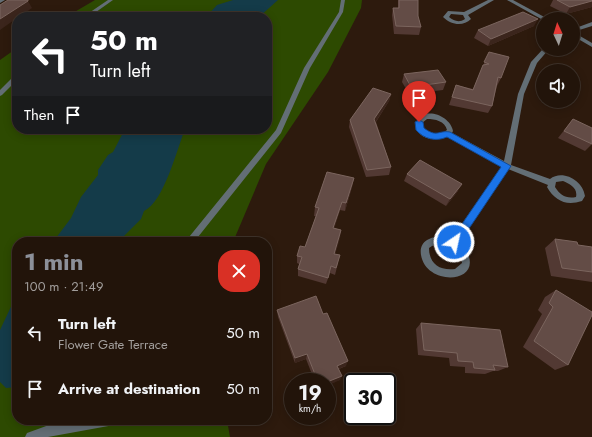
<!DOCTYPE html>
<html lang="en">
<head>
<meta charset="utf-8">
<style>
	body { margin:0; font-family:Jost,sans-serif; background:#2e2118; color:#f1f3f6; height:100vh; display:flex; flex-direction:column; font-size:15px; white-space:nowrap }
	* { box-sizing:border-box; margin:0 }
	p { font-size:13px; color:#a29e9c }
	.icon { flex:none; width:22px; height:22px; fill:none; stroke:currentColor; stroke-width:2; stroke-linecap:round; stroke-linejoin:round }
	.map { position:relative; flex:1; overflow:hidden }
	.panel { position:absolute; left:12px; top:237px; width:260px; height:188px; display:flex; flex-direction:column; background:#22140a; border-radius:16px; box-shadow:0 2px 10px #0003,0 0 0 1px #3f332b }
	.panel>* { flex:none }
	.banner { position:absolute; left:12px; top:12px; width:260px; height:122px; border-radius:16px; box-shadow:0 2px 10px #0003,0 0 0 1px #3f332b; background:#202124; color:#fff; overflow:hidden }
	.needle { width:26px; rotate:356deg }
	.tools { position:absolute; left:536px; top:12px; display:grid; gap:8px }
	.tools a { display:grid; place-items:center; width:44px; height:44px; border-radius:50%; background:#22140a; box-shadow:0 2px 10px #0003,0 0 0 1px #3f332b; font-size:20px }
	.speed { position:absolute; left:284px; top:373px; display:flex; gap:8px; font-size:20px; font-weight:700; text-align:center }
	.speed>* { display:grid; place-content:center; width:52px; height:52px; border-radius:50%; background:#22140a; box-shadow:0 2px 10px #0003,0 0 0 1px #3f332b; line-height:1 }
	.speed small { font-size:10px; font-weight:400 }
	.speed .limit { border:2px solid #111; border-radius:6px; background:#fff; color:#111 }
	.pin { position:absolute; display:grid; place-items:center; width:34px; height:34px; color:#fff; margin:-41px -17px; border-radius:50% 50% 50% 0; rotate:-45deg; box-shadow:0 0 4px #0007 }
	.pin .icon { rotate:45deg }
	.me { position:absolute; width:44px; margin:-22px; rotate:34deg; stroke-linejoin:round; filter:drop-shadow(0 0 3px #0008) }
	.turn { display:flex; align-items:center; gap:14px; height:84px; padding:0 12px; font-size:18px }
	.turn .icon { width:52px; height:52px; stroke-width:2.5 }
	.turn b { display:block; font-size:28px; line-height:34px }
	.then { display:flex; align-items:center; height:38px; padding:0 12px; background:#0003; gap:8px; font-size:15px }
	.round { display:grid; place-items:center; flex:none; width:42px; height:42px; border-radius:16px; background:#2e2118 }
	.headline { display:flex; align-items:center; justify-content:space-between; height:68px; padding:0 12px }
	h1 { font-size:24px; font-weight:700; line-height:30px; color:#8c9099 }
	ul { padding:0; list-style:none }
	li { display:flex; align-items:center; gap:12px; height:56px; padding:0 12px }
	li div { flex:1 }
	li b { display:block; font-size:15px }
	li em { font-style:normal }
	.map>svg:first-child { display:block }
	.green { fill:#2d4a01 }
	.water { fill:#143b49 }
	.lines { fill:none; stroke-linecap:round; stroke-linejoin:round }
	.lane { fill:#636e75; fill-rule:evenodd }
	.street { fill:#636e75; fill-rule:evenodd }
	.wall { fill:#523933 }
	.shaded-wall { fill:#3b251c }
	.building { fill:#634c46; stroke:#7b655e }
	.route { fill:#1a73e8; stroke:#114b97 }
</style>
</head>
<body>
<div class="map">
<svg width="592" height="437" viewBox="0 0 592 437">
	<rect width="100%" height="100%" fill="#2d1a0d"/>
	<polygon class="green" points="95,0 362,0 361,8 328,72 266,164 233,242 17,242 17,420 227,420 230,437 0,437 0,60 17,48 17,129 267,129 267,17 66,17"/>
	<g class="water">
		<polygon points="233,0 278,0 259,17 206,17 217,5"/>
		<path d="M 125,129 L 185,129 C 177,149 164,202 144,211 L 141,219 L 118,242 L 53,242 L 71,218 L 81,197 L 98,175 L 98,170 L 108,155 L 113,152 Z"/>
		<polygon points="17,294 17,387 6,388 0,382 0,330"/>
	</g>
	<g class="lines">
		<g class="lane">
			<polygon points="108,0 113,0 89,17 83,17"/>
			<polygon points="341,0 345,0 343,12 310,68 281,133 194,242 185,242 276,130 304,68 339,12"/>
			<polygon points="17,74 17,80 2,95 0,96 0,90 15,75"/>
			<polygon points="81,420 119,420 118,424 114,425 48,437 25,437 27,433 49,425"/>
		</g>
		<g class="street">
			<polygon points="0,0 5,0 0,3"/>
			<path d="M 488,0 L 494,0 L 468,15 L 471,19 C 463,27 451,25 443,17 L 448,11 L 464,12 ZM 451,14 L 463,15 L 465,19 C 459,23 454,21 449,17 Z"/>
			<polygon points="507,0 513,0 548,19 543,20"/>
			<polygon points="592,22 592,26 573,32 592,43 592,47 573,36 573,29"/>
			<path d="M 543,49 L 549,49 L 537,63 L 524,94 L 511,165 L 550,179 C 562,169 583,180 585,196 L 582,201 C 566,206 555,201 547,187 L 548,185 L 508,169 L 459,242 C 464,246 468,250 469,257 C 477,284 426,285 421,255 C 418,237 439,234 452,238 L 502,167 L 447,137 C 439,140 423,141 418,131 C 416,129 416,125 416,122 C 417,120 420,117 423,115 C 434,110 451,119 453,131 L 452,133 L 504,161 L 518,94 L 531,62 ZM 427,119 C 435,119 445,121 447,130 C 441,135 429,137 424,130 C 423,129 423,124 422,123 ZM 563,181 C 570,184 578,188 576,197 C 566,199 560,195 555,187 L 556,182 ZM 441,243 C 453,245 461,251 462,263 L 455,269 C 440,271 429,264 429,248 L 432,246 Z"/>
		</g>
	</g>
	<g class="wall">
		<polygon points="398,0 418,0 418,16 421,27 419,35 394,34 392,15 393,8 398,8"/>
		<polygon points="553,0 592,0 592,7 566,14 550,6"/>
		<polygon points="534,26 488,46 474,38 478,30"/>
		<polygon points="489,52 501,78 497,86 492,106 488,113 449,105 456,85 473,89"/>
		<polygon points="404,74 446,82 443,90 409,94 402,82"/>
		<polygon points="391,94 389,101 376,122 391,167 389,175 366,177 349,127 350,120"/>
		<polygon points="573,119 592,144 585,151 558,138"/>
		<polygon points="407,174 458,191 446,206 404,181"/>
		<polygon points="354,178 352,187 345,211 340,210 334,228 341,230 335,254 338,263 335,275 330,273 326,284 298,276 298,269 299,264 297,263 297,256 305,247 316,216 314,216 315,207"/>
		<polygon points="555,239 578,245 592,247 592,282 551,276 545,248"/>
		<polygon points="556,290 568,365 555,370 523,347 542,314 538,310 545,297"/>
		<polygon points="277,310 323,314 346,366 339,369 340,380 327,382 315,382 306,359 295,363 278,317"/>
		<polygon points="421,323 508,367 498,371 493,371 485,374 465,373 465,367 450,366 449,358 418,355 416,329"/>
	</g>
	<g class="shaded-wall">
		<polygon points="28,1 32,8 19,17 17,17 17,18 0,30 0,19"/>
		<polygon points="592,1 592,7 566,14 570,7"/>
		<polygon points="538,19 534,26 488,46 491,39"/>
		<polygon points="391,94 389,101 373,126 374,119"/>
		<polygon points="354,178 352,187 345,211 346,203"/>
		<polygon points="462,184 458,191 446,206 450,199"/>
		<polygon points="342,202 340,210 332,236 333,228"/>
		<polygon points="341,230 340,238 333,262 334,254"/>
		<polygon points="331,266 330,273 326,284 328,278"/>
		<polygon points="307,354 306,359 295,363 295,358"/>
		<polygon points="348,361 346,366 335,370 337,366"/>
		<polygon points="342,376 340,380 327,386 327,382"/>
	</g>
	<g class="building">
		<polygon points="8,0 28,0 28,1 0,19 0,5"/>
		<polygon points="399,0 418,0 418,16 421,27 396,26 393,8 399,8"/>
		<polygon points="557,0 592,0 592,1 570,7"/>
		<polygon points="523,12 538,19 491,39 478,30"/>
		<polygon points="489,52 509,57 501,78 498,77 492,106 452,97 456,85 473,90 483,65 489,64 484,62"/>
		<polygon points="438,70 446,82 411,87 404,74"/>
		<polygon points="373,88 391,94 374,119 391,167 367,170 350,120"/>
		<polygon points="573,119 592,128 592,144 564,131"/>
		<polygon points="420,160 462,184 450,199 407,174"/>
		<polygon points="327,172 354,178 346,203 342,202 333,228 341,230 334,254 340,255 336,268 331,266 328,278 298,269 302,257 297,256 300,246 305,247 319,208 315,207"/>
		<polygon points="555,239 577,242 578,245 592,247 592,272 562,268"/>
		<polygon points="556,290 592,312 592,315 568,365 534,341 553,307 549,303"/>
		<polygon points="316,296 323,314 327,313 348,361 337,366 342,376 327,382 318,382 307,354 295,358 277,310"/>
		<polygon points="421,323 500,330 508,367 493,365 495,370 474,368 473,362 458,361 457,353 424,350"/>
	</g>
	<path class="route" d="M 419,120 L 423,122 L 424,128 C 437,138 438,130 450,132 L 511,166 L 458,245 L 454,247 L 450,242 L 451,240 L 501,167 L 447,137 C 436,142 424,139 416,130 L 415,122 Z"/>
</svg>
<div class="tools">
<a><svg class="needle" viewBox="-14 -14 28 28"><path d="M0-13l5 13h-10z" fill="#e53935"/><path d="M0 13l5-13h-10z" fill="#a29e9c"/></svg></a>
<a><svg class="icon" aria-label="sound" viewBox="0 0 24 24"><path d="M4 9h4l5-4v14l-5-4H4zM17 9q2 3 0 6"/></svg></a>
</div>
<div class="speed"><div>19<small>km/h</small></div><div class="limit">30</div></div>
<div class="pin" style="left:419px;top:122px;background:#d93025"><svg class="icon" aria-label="arrive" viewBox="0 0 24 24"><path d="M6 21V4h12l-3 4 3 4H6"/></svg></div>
<svg class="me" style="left:454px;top:242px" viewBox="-20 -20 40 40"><circle r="17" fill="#1a73e8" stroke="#fff" stroke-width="3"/><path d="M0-11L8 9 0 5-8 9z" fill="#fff"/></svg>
<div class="banner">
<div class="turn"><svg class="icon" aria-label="left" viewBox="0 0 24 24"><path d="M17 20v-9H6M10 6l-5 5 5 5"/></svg><div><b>50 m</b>Turn left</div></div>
<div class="then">Then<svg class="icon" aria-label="arrive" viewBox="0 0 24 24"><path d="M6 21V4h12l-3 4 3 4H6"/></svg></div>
</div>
<section class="panel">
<div class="headline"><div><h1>1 min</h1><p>100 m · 21:49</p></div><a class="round" style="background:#d93025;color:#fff"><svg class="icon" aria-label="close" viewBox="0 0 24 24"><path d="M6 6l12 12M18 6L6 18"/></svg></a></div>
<ul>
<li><svg class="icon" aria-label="left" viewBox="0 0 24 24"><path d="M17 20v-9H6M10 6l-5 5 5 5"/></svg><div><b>Turn left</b><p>Flower Gate Terrace</p></div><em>50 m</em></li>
<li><svg class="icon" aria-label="arrive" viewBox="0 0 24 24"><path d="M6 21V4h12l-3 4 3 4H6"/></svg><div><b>Arrive at destination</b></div><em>50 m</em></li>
</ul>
</section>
</div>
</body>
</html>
